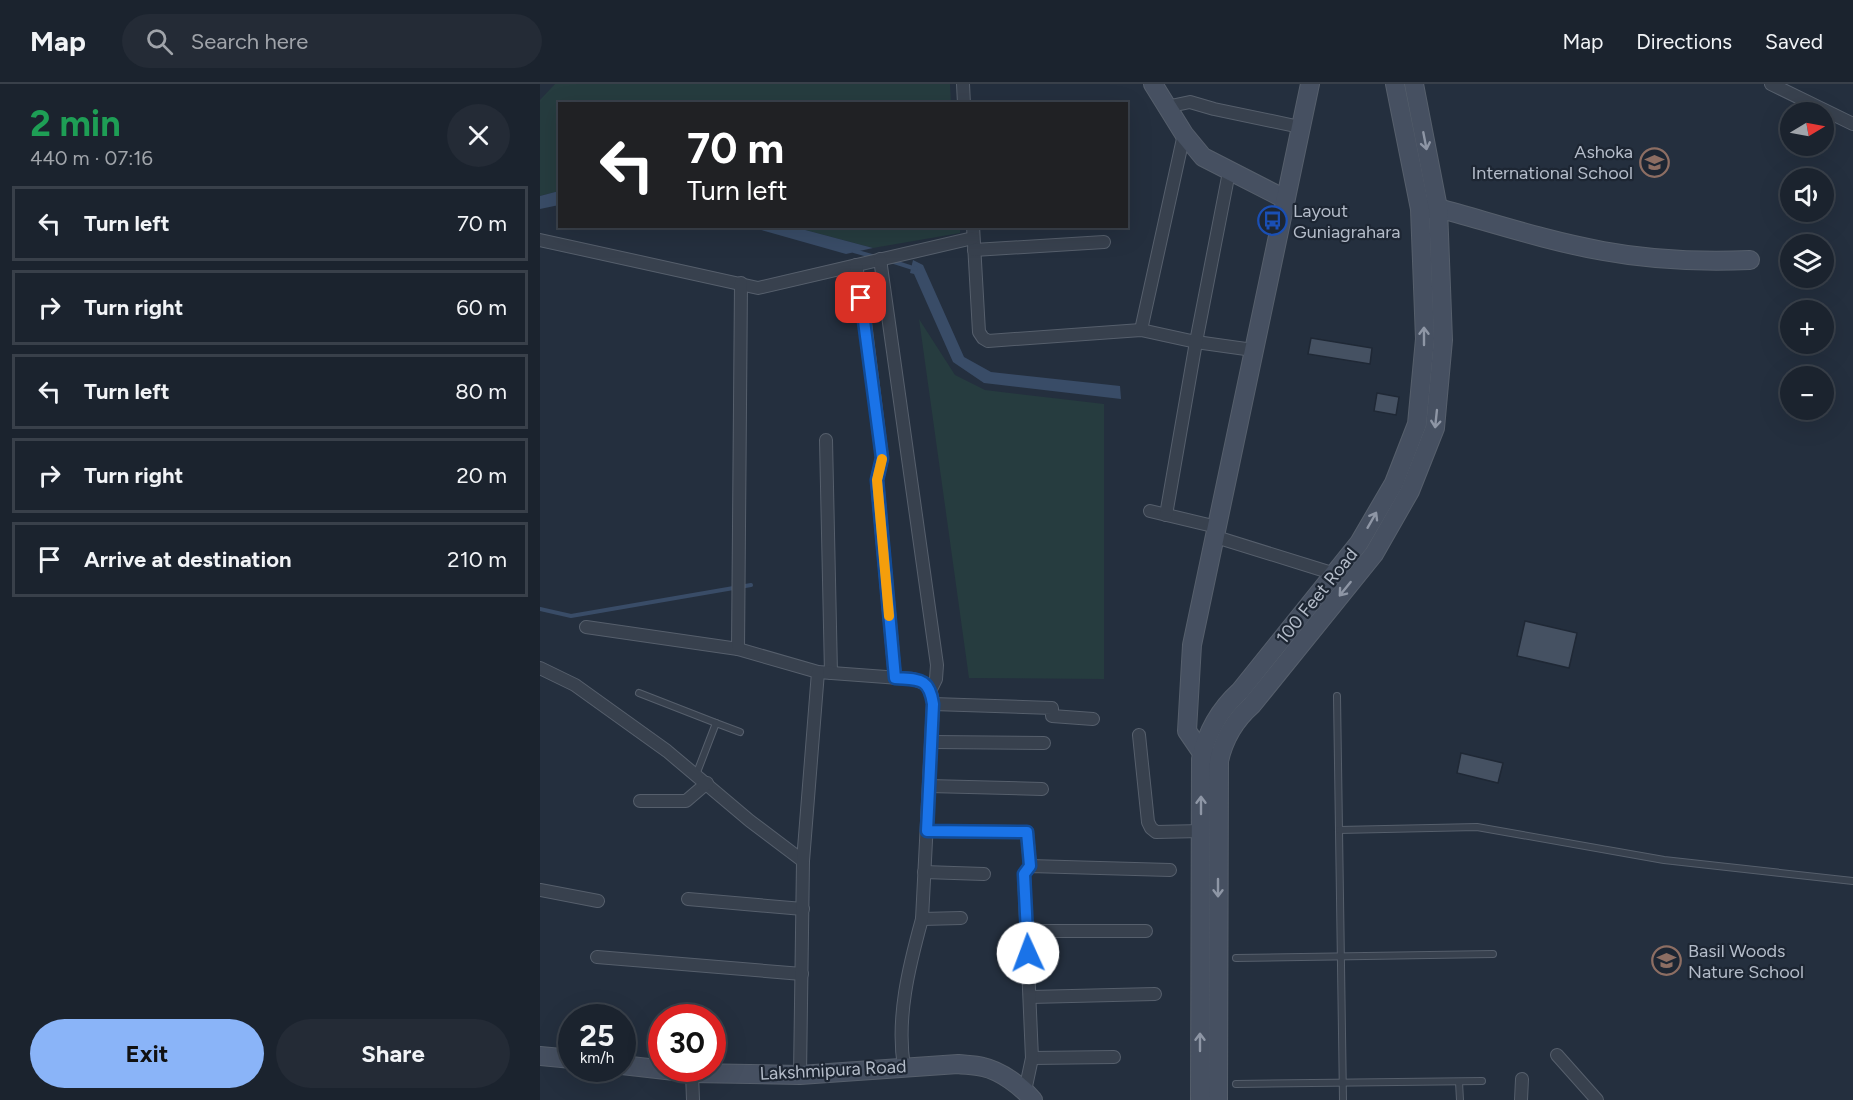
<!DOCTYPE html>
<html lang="en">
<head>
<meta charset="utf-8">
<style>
	body { margin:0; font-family:Figtree,sans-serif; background:#242b36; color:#f1f3f6; height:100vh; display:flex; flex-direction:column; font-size:22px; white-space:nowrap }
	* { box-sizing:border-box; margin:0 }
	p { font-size:20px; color:#a0a4aa }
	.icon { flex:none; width:33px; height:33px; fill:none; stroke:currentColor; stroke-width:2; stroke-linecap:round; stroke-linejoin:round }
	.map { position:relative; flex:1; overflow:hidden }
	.details { display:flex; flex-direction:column; background:#1b232e; width:540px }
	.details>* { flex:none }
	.banner { position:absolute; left:18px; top:18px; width:570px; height:126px; border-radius:0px; box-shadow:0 6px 24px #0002,0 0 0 2px #39404a; background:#202124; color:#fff; overflow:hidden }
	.needle { width:39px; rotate:80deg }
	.controls { position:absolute; left:1240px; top:18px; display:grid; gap:12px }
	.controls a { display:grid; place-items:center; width:54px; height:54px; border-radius:50%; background:#1b232e; box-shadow:0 6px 24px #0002,0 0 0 2px #39404a; font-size:30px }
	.speed { position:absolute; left:18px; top:920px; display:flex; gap:12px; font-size:30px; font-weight:700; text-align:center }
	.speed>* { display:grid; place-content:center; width:78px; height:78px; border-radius:50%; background:#1b232e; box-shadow:0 6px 24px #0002,0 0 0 2px #39404a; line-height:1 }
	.speed small { font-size:15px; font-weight:400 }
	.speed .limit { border:9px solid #d22; background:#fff; color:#111 }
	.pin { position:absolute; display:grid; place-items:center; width:51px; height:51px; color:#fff; margin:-26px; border-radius:12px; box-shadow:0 3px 9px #0006 }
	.me { position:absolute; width:66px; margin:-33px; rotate:358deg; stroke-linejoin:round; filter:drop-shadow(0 0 4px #0008) }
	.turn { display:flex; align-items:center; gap:21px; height:126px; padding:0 30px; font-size:27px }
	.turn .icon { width:78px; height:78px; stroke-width:2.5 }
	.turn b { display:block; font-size:42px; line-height:51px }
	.round { display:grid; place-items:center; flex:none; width:63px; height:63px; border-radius:32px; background:#242b36 }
	.headline { display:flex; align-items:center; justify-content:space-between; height:102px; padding:0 30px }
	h1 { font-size:36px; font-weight:700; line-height:45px; color:#1e9e55 }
	.primary-button { display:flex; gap:12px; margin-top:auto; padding:12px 30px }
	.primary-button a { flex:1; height:69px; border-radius:36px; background:#8ab4f8; color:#111; font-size:24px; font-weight:700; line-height:69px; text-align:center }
	.primary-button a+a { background:#242b36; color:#f1f3f6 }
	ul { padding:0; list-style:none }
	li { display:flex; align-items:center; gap:18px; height:75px; margin:0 12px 9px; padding:0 18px; border:3px solid #39404a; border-radius:0px }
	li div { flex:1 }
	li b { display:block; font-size:22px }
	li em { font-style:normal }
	header { display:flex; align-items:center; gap:36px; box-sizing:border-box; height:84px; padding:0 30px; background:#1b232e; border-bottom:2px solid #39404a }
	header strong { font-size:28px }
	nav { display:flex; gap:33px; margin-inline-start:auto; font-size:21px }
	.search { width:420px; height:54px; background:#242b36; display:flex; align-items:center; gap:15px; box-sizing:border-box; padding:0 21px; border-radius:33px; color:#a0a4aa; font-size:22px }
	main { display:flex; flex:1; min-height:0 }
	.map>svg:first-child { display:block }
	.green { fill:#263c3f }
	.water { fill:#394c67 }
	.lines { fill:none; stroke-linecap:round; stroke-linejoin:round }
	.stream { stroke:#394c67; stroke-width:4 }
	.building { fill:#455162; stroke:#1f2835; stroke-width:1.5 }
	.lane-casing { stroke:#565f6c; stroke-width:8 }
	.street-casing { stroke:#565f6c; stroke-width:14 }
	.secondary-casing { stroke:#565f6c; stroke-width:20 }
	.lane { stroke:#38414e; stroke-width:6 }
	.street { stroke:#38414e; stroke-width:12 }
	.secondary { stroke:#465061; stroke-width:18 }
	.oneway { stroke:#8e96a5 }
	.route-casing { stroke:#114b97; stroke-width:15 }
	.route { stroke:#1a73e8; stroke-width:10 }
	.slow { stroke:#f59e0b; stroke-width:10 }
	.labels { text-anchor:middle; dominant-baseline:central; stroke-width:4.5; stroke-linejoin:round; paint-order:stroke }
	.poi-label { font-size:18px; fill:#b4bcc9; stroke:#1d2633; text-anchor:start }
	.street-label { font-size:18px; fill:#b4bcc9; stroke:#1d2633 }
</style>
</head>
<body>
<header>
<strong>Map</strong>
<div class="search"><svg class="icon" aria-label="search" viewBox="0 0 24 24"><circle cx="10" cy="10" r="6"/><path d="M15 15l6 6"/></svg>Search here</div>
<nav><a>Map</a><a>Directions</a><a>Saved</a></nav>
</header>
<main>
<section class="details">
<div class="headline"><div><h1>2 min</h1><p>440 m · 07:16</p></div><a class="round"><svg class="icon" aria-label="close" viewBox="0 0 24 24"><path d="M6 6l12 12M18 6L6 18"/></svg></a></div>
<ul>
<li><svg class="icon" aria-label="left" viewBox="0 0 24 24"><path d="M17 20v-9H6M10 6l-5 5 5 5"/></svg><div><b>Turn left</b></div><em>70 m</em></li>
<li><svg class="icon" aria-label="right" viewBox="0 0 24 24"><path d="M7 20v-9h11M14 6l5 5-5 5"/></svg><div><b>Turn right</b></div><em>60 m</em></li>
<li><svg class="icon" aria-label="left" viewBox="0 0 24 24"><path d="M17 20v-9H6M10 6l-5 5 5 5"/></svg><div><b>Turn left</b></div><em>80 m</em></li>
<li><svg class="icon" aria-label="right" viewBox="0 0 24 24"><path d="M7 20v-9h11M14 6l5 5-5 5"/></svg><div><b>Turn right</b></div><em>20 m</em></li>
<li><svg class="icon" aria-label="arrive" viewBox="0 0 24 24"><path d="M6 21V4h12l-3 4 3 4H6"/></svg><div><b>Arrive at destination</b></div><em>210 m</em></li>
</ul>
<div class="primary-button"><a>Exit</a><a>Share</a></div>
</section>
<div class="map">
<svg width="1313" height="1016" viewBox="0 0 1313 1016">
	<rect width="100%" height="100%" fill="#242f3e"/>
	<g class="green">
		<polygon points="15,0 410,0 411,19 20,20 19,107 0,112 0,16"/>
		<polygon points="420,143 420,149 333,164 254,143"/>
		<polygon points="379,235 415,291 445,306 564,320 564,595 429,594"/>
	</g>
	<g class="water">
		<polygon points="19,107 19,121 0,125 0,112"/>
		<polygon points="211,143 254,143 333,164 306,170"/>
		<polygon points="373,176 383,181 424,273 451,288 580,302 581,315 444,299 413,278 374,190 370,189"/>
	</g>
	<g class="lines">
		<g class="stream">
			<polyline points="314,167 335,173"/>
			<polyline points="351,177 376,185"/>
			<polyline points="0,525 31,532 211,501"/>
		</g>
	</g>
	<g class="building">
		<polygon points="771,254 832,264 830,280 768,270"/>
		<polygon points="837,309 859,313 856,331 834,327"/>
		<polygon points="985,537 1037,549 1029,584 977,572"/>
		<polygon points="921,669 963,679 958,699 917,689"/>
	</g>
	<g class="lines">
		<defs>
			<g id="lane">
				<polyline points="99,609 176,639"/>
				<polyline points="797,612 803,1016"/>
				<polyline points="156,691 176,639 200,648"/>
				<polyline points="799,746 937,743 1124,776 1313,797"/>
				<polyline points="696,874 953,870"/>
				<polyline points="919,998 920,1016"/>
				<polyline points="696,1000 942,997"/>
			</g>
			<g id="street">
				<polyline points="423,0 424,20"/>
				<polyline points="1231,0 1313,40"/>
				<polyline points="626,23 650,18 674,25 760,43"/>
				<polyline points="433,142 439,248 443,254 448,257 601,246 656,258 713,266"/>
				<polyline points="0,156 218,204 433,154"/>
				<polyline points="434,166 564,158"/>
				<polyline points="340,175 397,581 396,595 391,605"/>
				<polyline points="316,181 324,230 342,374 337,396 355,594"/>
				<polyline points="601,246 644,50"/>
				<polyline points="286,356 291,589"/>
				<polyline points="610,427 677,443"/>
				<polyline points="626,431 656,258 689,88"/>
				<polyline points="676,453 795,490"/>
				<path d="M 46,543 L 198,565 L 278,588 L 373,595 C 384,599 390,600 392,613"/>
				<polyline points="198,565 201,199"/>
				<polyline points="0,584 35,601 127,667 210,737 263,777"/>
				<polyline points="599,651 608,738 611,744 616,748 661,747"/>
				<polyline points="392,658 504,659"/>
				<polyline points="389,702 502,705"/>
				<polyline points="100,717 146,717 167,699"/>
				<polyline points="387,747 487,748 490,782"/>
				<polyline points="384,788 444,790"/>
				<polyline points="0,806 58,817"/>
				<polyline points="148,815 263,825"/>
				<polyline points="382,835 421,834"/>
				<polyline points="487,847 606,847"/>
				<polyline points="57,873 262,890"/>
				<polyline points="490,913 615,910"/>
				<polyline points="1017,971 1057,1016"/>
				<polyline points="492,974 574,973"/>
				<path d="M 364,983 C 356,934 369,882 382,835 L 393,620 L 512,624 L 512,632 L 553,635"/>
				<polyline points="152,989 153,1016"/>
				<polyline points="260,991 263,777 278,588"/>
				<polyline points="485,1007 492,974 484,790 490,782 630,786"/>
				<polyline points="981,1016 982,995"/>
			</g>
			<g id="secondary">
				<polyline points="613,0 644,50 663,73 745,115"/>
				<path d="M 888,125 L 898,124 C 953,139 1007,157 1063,167 C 1111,176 1161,178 1210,176"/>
				<polyline points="669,673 662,669 647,647 652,561 770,0"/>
				<polyline points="0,972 32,975"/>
				<path d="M 82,981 L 152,989 L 260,991 L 418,980 C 426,981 435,981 443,983 C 461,987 481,1002 493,1016"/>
				<path d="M 660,1016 L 661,675 C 667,647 679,626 700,607 L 819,459 L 854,399 L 877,340 L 885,255 L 880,125 L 855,0"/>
				<path d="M 678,1016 L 679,677 C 684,654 695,636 712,621 L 834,470 L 870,407 L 895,344 L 903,256 L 898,124 L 874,0"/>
			</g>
		</defs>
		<use href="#lane" class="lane-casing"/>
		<use href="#street" class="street-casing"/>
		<use href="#secondary" class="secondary-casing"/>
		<use href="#lane" class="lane"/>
		<use href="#street" class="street"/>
		<use href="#secondary" class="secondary"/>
	</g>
	<defs><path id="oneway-shaft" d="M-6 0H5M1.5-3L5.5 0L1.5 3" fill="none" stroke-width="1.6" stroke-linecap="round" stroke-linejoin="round" transform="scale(1.5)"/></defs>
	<g class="oneway">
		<use href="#oneway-shaft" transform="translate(885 57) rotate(79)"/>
		<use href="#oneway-shaft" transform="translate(884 252) rotate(-90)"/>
		<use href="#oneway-shaft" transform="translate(896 335) rotate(96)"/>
		<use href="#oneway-shaft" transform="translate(832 436) rotate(-60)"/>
		<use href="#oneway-shaft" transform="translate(805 505) rotate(129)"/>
		<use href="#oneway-shaft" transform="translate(661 721) rotate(-90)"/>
		<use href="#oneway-shaft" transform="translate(678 804) rotate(90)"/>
		<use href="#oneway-shaft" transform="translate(660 958) rotate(-90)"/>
	</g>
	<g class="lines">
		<defs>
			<path id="route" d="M 321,214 L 342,374 L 337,396 L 355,594 C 379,596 389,593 393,620 L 387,747 L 487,748 L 490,782 L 484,790 L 488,869"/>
		</defs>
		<use href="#route" class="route-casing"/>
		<use href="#route" class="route"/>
		<polyline class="slow" points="342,375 337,396 349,532"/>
	</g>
	<defs>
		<symbol id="school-ring" viewBox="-11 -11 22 22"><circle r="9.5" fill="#1d2633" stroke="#8d6e63" stroke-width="1.5"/><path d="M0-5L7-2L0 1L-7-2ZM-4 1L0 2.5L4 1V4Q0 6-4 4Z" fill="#8d6e63"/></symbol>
		<symbol id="bus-ring" viewBox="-11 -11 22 22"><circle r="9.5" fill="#1d2633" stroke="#1a4fb4" stroke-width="1.5"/><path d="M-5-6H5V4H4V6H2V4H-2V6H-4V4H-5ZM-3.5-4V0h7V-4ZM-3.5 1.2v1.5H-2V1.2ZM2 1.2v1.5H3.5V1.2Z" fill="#1a4fb4"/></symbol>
	</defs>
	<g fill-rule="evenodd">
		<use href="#school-ring" x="1098" y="62" width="33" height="33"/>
		<use href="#bus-ring" x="716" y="120" width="33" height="33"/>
		<use href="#school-ring" x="1110" y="860" width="33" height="33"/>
	</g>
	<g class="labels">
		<g class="poi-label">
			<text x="1093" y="68" text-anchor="end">Ashoka<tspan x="1093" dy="21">International School</tspan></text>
			<text x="753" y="127">Layout<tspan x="753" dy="21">Guniagrahara</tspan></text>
			<text x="1148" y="867">Basil Woods<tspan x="1148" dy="21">Nature School</tspan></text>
		</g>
		<g class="street-label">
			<text transform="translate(777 512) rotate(-51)">100 Feet Road</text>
			<text transform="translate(293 986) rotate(-3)">Lakshmipura Road</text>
		</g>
	</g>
</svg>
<div class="controls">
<a><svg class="needle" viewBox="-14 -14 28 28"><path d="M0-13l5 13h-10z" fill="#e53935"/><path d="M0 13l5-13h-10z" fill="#a0a4aa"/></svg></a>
<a><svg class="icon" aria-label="sound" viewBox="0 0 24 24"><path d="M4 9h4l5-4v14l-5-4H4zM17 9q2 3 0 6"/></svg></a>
<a><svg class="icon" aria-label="layers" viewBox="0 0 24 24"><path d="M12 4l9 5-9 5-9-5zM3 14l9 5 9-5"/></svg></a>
<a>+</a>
<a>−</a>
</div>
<div class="speed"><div>25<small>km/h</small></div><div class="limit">30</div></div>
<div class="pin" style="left:321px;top:214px;background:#d93025"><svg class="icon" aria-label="arrive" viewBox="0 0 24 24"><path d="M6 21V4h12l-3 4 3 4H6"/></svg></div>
<svg class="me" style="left:488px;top:869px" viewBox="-20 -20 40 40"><circle r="19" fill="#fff"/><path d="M0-13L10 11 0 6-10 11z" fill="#1a73e8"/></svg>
<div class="banner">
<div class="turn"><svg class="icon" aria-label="left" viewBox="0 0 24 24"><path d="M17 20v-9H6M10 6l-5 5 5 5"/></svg><div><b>70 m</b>Turn left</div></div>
</div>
</div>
</main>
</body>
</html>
